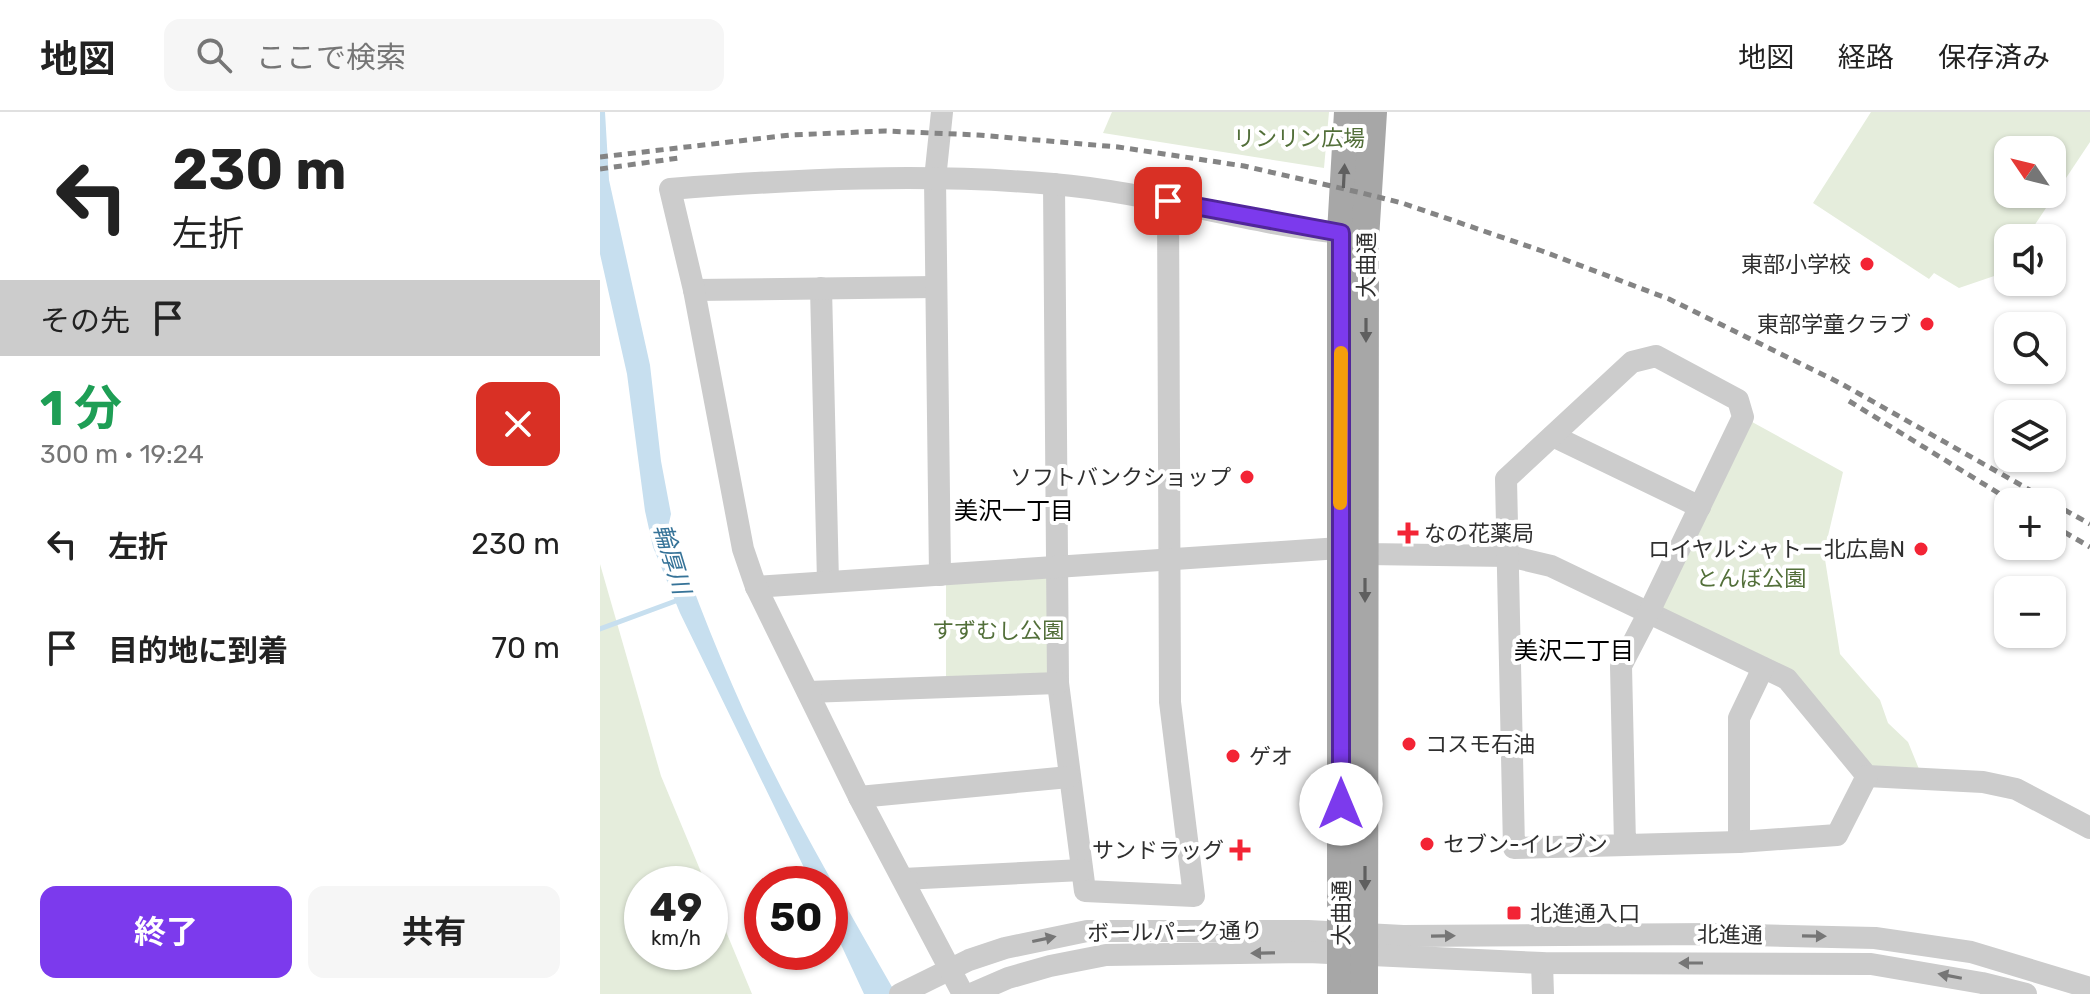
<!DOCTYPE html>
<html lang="ja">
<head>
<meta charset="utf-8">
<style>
	body { margin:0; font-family:Rubik,"Noto Sans JP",sans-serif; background:#f6f6f6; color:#222; height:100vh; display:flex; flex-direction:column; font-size:30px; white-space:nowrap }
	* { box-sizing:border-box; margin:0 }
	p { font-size:26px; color:#767676 }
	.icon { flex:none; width:44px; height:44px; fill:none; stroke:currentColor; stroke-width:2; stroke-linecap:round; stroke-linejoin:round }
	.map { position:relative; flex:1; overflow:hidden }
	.details { display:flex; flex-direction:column; background:#fff; width:600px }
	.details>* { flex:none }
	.top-card { background:#fff; color:#222; overflow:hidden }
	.needle { width:52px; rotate:305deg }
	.buttons { position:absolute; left:1394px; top:24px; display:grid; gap:16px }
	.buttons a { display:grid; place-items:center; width:72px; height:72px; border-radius:16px; background:#fff; box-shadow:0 2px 6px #0004; font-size:40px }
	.speed { position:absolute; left:24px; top:754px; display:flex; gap:16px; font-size:40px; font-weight:700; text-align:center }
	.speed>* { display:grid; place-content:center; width:104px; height:104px; border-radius:50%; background:#fff; box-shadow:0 2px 6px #0004; line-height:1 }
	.speed small { font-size:20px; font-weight:400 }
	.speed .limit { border:12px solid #d22; background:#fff; color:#111 }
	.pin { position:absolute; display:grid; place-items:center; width:68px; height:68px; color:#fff; margin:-34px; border-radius:16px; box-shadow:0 4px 12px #0006 }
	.me { position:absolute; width:88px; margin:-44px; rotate:0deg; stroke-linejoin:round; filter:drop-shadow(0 0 6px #0008) }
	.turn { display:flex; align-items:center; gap:28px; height:168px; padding:0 40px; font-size:36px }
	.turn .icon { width:104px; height:104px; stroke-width:2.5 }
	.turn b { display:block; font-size:56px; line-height:68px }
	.then { display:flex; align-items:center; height:76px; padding:0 40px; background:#0003; gap:16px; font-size:30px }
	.round { display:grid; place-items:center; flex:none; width:84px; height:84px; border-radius:16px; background:#f6f6f6 }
	.head { display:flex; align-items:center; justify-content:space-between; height:136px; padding:0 40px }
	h1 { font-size:48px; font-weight:700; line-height:60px; color:#1e9e55 }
	.action { display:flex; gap:16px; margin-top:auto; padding:16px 40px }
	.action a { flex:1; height:92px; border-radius:16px; background:#7c3aed; color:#fff; font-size:32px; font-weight:700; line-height:92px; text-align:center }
	.action a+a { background:#f6f6f6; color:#222 }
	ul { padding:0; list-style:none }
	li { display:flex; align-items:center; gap:24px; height:104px; padding:0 40px }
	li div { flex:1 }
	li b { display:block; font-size:30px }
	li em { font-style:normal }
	header { display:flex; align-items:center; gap:48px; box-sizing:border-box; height:112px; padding:0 40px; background:#fff; border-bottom:2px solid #e0e0e0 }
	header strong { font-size:38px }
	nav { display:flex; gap:44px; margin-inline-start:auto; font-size:28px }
	.search { width:560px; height:72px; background:#f6f6f6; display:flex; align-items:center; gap:20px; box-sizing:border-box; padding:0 28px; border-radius:16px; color:#767676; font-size:30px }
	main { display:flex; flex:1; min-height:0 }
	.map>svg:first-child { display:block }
	.green { fill:#e5eddc; fill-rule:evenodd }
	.water { fill:#c7dfef }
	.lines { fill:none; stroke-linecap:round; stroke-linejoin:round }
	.stream { stroke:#c7dfef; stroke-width:5 }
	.minor { stroke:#ccc; stroke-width:22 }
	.major { stroke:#a7a7a7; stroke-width:28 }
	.rail { stroke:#848484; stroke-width:5; stroke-dasharray:8 6; stroke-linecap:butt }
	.oneway { fill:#5f5f5f }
	.oneway2 { fill:#767676 }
	.route-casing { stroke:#51269a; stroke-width:20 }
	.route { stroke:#7c3aed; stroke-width:14 }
	.slow { stroke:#f59e0b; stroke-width:14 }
	.poi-dot { fill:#f32435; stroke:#fff; stroke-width:3 }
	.labels { text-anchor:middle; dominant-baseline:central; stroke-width:8; stroke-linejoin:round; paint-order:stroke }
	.park-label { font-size:22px; fill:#526f39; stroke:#fff }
	.poi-label { font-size:22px; fill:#2f2f2f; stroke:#fff; text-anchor:end }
	.street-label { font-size:22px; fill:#2f2f2f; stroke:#fff }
	.neighbourhood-label { font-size:24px; fill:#000; stroke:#fff }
	.water-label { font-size:24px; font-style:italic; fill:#367398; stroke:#fff }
</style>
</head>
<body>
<header>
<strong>地図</strong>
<div class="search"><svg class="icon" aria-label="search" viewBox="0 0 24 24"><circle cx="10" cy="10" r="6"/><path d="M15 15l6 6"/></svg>ここで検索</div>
<nav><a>地図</a><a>経路</a><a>保存済み</a></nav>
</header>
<main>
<section class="details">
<div class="top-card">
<div class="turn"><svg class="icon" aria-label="left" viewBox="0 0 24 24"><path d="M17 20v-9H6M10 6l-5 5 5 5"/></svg><div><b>230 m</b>左折</div></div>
<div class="then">その先<svg class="icon" aria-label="arrive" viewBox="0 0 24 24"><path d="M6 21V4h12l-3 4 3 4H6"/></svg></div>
</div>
<div class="head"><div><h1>1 分</h1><p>300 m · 19:24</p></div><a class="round" style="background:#d93025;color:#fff"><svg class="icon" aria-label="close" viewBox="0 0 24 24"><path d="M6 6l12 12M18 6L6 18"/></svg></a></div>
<ul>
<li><svg class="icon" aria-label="left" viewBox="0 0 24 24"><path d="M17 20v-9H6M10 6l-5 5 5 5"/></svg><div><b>左折</b></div><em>230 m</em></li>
<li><svg class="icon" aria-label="arrive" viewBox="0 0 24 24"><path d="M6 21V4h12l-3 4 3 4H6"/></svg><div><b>目的地に到着</b></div><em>70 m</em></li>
</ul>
<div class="action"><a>終了</a><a>共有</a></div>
</section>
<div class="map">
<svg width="1490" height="882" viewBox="0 0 1490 882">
	<rect width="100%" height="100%" fill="#fff"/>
	<g class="green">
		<polygon points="512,0 729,0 724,56 503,21"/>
		<path d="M 1271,0 L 1490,0 L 1490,30 L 1426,126 L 1408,126 L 1408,153 L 1403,161 L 1359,176 L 1334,161 L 1329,167 L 1213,91 ZM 1408,38 L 1452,38 L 1452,82 L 1408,82 Z"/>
		<polygon points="1143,305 1243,360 1224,441 1240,542 1280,588 1288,611 1308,630 1319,657 1267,664 1187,567 1048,502"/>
		<polygon points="0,452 61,664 106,772 42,772 42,840 110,840 110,781 152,882 0,882"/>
		<polygon points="450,464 451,565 346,570 346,471"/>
	</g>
	<path class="water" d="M 0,0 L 5,0 L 9,68 L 50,253 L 61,349 L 71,402 L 69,411 C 95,483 123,556 156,625 C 198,713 248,797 296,882 L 264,882 L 230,809 L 230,772 L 212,772 L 80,501 L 53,435 L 45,399 L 27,262 L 0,142 Z"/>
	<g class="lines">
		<polyline class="stream" points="0,517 81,487"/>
		<g class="minor">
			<polyline points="454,72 458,571 485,779 594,784 570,590 568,89"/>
			<polyline points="221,176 228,470"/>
			<polyline points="94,178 335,175"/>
			<polyline points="953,324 1100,395"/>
			<polyline points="340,463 335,67 342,0"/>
			<polyline points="156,475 740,436 766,442 909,444 951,454 1187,567 1267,664 1383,670 1416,677 1490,716"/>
			<polyline points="208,580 458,571"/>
			<polyline points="259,685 469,665"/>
			<polyline points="1139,730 1139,606 1163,556"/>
			<polyline points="1025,732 1021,554 1048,502 1143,305 1138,288 1056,244 1032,250 906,367 914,736 1139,730 1237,723 1267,664"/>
			<polyline points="303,767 482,758"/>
			<polyline points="942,851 943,882"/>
			<polyline points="300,882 369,848 405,836 487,819 708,819 803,824 1111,822 1275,826 1371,840 1490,876"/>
			<path d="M 363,882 L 259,685 L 156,475 L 143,437 L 94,178 L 70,77 C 197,67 326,61 453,72 C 550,80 644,111 741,121"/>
			<polyline points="371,882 408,866 450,854 506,843 708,840 942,851 1271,852 1382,871 1426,882"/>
		</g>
		<g class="major">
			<polyline points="741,882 741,121 748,0"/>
			<polyline points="764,882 765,127 773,0"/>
		</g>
		<g class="rail">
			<polyline points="0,45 190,23 285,19 378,23 518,35 644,54 762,81 802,91 942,139 1069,187 1240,271 1451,390"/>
			<polyline points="0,57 79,46"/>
			<polyline points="1249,289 1413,390"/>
			<polyline points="1452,391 1490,412"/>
			<polyline points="1452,413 1490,435"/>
		</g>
	</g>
	<defs><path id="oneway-solid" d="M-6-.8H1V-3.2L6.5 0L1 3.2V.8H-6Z" transform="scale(2)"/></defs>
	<g class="oneway">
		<use href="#oneway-solid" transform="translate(744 64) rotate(-87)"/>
		<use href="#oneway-solid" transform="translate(766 218) rotate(90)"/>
		<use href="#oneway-solid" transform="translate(765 478) rotate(90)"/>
		<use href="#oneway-solid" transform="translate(765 766) rotate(90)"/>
	</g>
	<g class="oneway2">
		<use href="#oneway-solid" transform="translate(843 824) rotate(-1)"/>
		<use href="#oneway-solid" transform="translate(1214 824) rotate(1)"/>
		<use href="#oneway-solid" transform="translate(444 827) rotate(-12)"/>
		<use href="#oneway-solid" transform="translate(663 841) rotate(179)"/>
		<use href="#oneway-solid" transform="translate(1091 851) rotate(-180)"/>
		<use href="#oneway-solid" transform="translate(1350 864) rotate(-169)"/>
	</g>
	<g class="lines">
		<defs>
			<polyline id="route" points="568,89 741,121 741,692"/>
		</defs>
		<use href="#route" class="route-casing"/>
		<use href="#route" class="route"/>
		<polyline class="slow" points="740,391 741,241"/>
	</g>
	<g class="poi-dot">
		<circle cx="1267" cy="152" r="8"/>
		<circle cx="1327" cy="212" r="8"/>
		<circle cx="647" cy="365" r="8"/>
		<path d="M804 409h8v8h8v8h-8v8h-8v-8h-8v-8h8z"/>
		<circle cx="1321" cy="437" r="8"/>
		<circle cx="809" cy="632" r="8"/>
		<circle cx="633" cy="644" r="8"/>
		<circle cx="827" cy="732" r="8"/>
		<path d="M636 726h8v8h8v8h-8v8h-8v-8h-8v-8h8z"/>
		<rect x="906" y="793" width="16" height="16" rx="4"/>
	</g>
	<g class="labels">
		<g class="park-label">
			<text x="699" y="26">リンリン広場</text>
			<text x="1151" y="466">とんぼ公園</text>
			<text x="398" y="518">すずむし公園</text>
		</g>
		<g class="poi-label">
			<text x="1251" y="152">東部小学校</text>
			<text x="1311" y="212">東部学童クラブ</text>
			<text x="631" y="365">ソフトバンクショップ</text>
			<text x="824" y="421" text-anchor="start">なの花薬局</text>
			<text x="1305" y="437">ロイヤルシャトー北広島N</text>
			<text x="825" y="632" text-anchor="start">コスモ石油</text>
			<text x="649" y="644" text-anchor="start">ゲオ</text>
			<text x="843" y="732" text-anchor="start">セブン-イレブン</text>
			<text x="624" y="738">サンドラッグ</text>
			<text x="930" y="801" text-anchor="start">北進通入口</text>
		</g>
		<g class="street-label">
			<text transform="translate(766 153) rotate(-90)">大曲通</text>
			<text transform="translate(741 801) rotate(-90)">大曲通</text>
			<text transform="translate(575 820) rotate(-1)">ボールパーク通り</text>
			<text transform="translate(1130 823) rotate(1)">北進通</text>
		</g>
		<g class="neighbourhood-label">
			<text x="414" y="399">美沢一丁目</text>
			<text x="974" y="539">美沢二丁目</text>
		</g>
		<g class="water-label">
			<text transform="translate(72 447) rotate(73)">輪厚川</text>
		</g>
	</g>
</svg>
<div class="buttons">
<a><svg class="needle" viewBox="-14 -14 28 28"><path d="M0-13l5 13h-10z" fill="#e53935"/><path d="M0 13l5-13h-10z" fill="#767676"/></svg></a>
<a><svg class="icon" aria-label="sound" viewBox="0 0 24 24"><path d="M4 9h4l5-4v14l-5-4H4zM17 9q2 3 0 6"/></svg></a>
<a><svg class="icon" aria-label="search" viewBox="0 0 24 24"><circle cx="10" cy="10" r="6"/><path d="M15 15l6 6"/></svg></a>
<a><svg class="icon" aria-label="layers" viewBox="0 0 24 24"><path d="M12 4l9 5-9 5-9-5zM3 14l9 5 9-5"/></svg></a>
<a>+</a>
<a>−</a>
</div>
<div class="speed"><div>49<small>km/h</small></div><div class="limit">50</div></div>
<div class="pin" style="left:568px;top:89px;background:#d93025"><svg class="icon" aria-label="arrive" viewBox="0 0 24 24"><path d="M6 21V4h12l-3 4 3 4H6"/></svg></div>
<svg class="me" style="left:741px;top:692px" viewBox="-20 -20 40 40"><circle r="19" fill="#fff"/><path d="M0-13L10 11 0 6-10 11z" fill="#7c3aed"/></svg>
</div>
</main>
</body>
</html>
